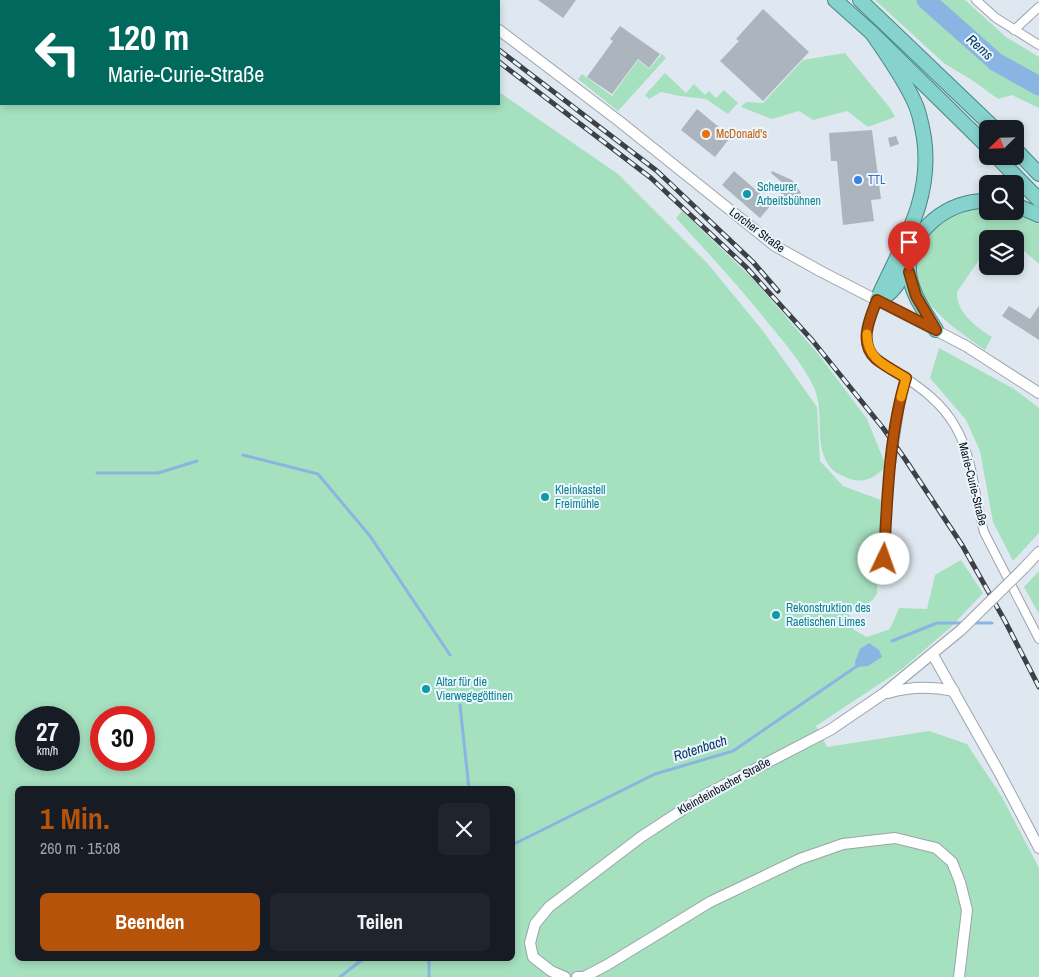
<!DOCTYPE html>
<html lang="de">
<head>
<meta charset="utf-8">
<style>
	body { margin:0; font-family:"Archivo Narrow",sans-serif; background:#20242c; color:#f1f3f6; height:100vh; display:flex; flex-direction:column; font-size:19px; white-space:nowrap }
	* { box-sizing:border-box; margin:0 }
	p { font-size:16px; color:#9ea1a6 }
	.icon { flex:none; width:28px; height:28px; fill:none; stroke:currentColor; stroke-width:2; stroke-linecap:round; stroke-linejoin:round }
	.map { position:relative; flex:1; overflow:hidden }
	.details { position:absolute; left:15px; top:786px; width:500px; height:175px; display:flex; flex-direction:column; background:#171b24; border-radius:8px; box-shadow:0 2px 8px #0003 }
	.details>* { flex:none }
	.top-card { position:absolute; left:0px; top:0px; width:500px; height:105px; box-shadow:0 2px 8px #0003; background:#00695c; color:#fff; overflow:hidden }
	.needle { width:32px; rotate:247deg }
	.controls { position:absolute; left:979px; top:120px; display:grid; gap:10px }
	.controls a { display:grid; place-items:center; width:45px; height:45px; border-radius:8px; background:#171b24; box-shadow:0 2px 8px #0003; font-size:25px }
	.speed { position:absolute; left:15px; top:706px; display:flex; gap:10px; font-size:25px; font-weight:700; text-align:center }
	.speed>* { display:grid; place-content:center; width:65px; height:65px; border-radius:50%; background:#171b24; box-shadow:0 2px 8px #0003; line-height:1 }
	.speed small { font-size:12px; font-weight:400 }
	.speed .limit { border:8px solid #d22; background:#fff; color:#111 }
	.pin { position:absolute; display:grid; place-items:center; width:42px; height:42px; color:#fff; margin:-51px -21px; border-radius:50% 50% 50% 0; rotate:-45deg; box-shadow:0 0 5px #0007 }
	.pin .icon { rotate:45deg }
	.me { position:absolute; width:55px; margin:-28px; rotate:3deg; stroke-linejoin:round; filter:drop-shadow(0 0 4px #0008) }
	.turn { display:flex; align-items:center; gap:18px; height:105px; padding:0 25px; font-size:22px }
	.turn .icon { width:65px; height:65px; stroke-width:2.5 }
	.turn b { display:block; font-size:35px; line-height:42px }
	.round { display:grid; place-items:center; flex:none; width:52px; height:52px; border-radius:8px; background:#20242c }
	.overview { display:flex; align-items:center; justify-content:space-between; height:85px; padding:0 25px }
	h1 { font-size:30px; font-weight:700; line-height:38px; color:#b45309 }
	.primary-button { display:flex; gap:10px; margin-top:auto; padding:10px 25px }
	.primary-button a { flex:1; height:58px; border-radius:8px; background:#b45309; color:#fff; font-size:20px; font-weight:700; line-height:58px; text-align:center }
	.primary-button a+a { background:#20242c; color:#f1f3f6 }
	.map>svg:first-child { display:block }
	.green { fill:#a5e0bf; fill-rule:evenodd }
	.water { fill:#8ab5e2 }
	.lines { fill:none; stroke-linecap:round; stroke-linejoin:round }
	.stream { stroke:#8ab5e2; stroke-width:3 }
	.river { stroke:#8ab5e2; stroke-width:19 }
	.building { fill:#acb5bd }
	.minor-casing { stroke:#9ba4ab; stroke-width:10 }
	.tertiary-casing { stroke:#9ba4ab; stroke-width:12 }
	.trunk-casing { stroke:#488784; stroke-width:16 }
	.minor { stroke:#fff; stroke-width:8 }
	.tertiary { stroke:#fff; stroke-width:10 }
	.trunk { stroke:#86d2cc; stroke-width:14 }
	.rail-casing { stroke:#3c4145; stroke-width:5 }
	.rail { stroke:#ecf6fe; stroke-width:3; stroke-dasharray:9; stroke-linecap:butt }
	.tertiary-bridge-casing { stroke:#9ba4ab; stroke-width:12; stroke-linecap:butt }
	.tertiary-bridge { stroke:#fff; stroke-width:10 }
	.route-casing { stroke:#753606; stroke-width:12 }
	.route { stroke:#b45309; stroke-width:9 }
	.slow { stroke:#f59e0b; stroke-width:9 }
	.food-dot { fill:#e8710a; stroke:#ecf6fe; stroke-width:2 }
	.shop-dot { fill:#3f7fe0; stroke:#ecf6fe; stroke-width:2 }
	.culture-dot { fill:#0f9aa8; stroke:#ecf6fe; stroke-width:2 }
	.labels { text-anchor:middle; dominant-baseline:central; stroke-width:4; stroke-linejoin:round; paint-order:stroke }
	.food-label { font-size:12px; fill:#c56008; stroke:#ecf6fe; text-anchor:start }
	.shop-label { font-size:12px; fill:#366cbe; stroke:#ecf6fe; text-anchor:start }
	.culture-label { font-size:12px; fill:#0d838f; stroke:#ecf6fe; text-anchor:start }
	.street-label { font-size:12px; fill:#0e1114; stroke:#ecf6fe }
	.water-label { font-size:14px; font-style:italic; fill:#093a63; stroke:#ecf6fe }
</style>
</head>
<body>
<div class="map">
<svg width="1039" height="977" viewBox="0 0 1039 977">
	<rect width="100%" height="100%" fill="#dfe8f0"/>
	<g class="green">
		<path d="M 0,0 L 361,1 L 1,1 L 1,104 L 499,104 L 499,92 L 618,174 L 708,264 L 763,331 L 817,407 L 820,461 L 843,486 L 881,500 L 877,594 C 870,606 860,606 847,608 L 854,630 L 867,637 L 890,629 L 899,608 L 927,609 L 935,575 L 961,560 L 983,593 L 951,627 L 902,669 L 816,726 L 827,747 L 929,731 L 967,744 L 1002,797 L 1039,868 L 1039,977 L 0,977 ZM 26,718 L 69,718 L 69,760 L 26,760 ZM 101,718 L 144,718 L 144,760 L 101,760 ZM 18,789 L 512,789 L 512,959 L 18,959 Z"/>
		<polygon points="875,0 965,0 1006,37 1039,57 1039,108 1012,95 998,99 972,80 945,64"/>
		<polygon points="845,53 890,108 895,117 868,127 847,111 813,120 799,111 772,119 741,107 746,102 763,103 803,60"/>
		<polygon points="662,54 666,58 618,111 578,79 582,74 612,96 638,60 649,69"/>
		<polygon points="665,73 686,93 694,84 705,95 709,91 716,98 724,90 738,103 728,114 706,99 680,96 661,92 649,99 645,95"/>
		<path d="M 979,207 L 987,207 L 988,211 C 1009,211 1020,213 1039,224 L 1039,264 L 1015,243 L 1015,239 L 988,239 L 987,248 L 957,292 C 956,312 976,327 992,337 L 985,350 C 965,336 941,320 927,300 C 905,269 924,227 956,213 C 963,210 972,209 979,207 Z"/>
		<path d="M 682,211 L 753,279 L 819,355 L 867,419 L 886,466 C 873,480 861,485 843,476 C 840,474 836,473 833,470 C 812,449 825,415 815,390 C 806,368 784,342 769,324 C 740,287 708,253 676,218 Z"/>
		<polygon points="939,348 1014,389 1039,408 1039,533 1013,561 993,522 980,451 966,420 930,378"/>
		<polygon points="1039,571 1039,614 1024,587"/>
	</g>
	<polygon class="water" points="869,643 879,650 882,657 868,666 856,667 855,662 860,649"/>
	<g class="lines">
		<g class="stream">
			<polyline points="243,455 318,474 370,536 450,655"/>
			<polyline points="97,473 158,473 197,461"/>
			<polyline points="972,623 992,623"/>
			<polyline points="892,641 937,623 965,623"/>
			<polyline points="460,705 469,789"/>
			<polyline points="512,845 655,774 733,751 860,664"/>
			<polyline points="429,959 429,977"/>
			<polyline points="340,977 363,959"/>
		</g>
		<polyline class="river" points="926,0 996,62 1039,86"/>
	</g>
	<g class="building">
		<polygon points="538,0 576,0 563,18"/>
		<polygon points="763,9 809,52 763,101 720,61 739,41 736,39"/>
		<polygon points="620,26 660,54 649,68 638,59 612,94 587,77 613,41 610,39"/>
		<polygon points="697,109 726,133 724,135 729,139 715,157 681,130"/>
		<polygon points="872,130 881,199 871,200 874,221 843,225 837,161 831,161 829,133"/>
		<polygon points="896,136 899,144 890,147 888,138"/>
		<polygon points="734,171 772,204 760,218 722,185"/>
		<polygon points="772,171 792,180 801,193 793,203 778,191 784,184 771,173"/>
		<polygon points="1009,306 1030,319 1039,306 1039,340 1002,316"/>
	</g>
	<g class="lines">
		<defs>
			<g id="minor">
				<polyline points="976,0 996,18 1039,45"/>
				<polyline points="1014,30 1039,7"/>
				<path d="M 877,300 C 872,313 865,326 867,340 C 868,346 870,353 874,357 C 881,364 892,369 900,374 C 921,388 942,403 955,426 C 974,458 974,497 984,532 L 1039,639"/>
				<polyline points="884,559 888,484 901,397 906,378"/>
			</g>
			<g id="tertiary">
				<polyline points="459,0 461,1"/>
				<polyline points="499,30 619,121 775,246 822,272 966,346 1039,393"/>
				<polyline points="1024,568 1039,552"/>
				<polyline points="933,655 999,772 1039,848"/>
				<path d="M 888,693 C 911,686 931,686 954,691"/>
				<polyline points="565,977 551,971 533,957 530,943 535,924 549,907 641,837 705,795 830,730 883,694 961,630"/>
				<polyline points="577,977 584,977 607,965 710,902 800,859 843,844 895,838 936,848 952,862 960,882 967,910 959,977"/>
			</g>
			<g id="trunk">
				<polyline points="835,0 872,33 988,147"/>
				<polyline points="860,0 995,129"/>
				<path d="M 872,33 C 887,55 903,77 914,101 C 920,113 922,126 924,138 C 933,201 901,245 877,300"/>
				<polyline points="1015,149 1039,174"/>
				<polyline points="996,156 1039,200"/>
				<polyline points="1015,205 1039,215"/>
				<path d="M 877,300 C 895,295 901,277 909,262"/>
				<path d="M 936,330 C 925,312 910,292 909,271 C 908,230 950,199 988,201"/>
			</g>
		</defs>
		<use href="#minor" class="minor-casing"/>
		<use href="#tertiary" class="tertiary-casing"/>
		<use href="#trunk" class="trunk-casing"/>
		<use href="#minor" class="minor"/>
		<use href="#tertiary" class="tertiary"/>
		<use href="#trunk" class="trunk"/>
		<defs>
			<g id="rail">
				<polyline points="416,0 418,1"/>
				<polyline points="433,0 435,1"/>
				<polyline points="499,50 657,171 753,262 778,291"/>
				<polyline points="499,62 651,178 746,267 812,340 883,428 905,459 962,545 1005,621 1039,687"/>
			</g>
		</defs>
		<use href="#rail" class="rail-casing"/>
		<use href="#rail" class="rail"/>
		<defs>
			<polyline id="tertiary-bridge" points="961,630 1024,568"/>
		</defs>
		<use href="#tertiary-bridge" class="tertiary-bridge-casing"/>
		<use href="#tertiary-bridge" class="tertiary-bridge"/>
	</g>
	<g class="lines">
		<defs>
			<path id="route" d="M 884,559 C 887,500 889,434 906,378 C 896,372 885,366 876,359 C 858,343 870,318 877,300 L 936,330 L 916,296 L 909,272"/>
		</defs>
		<use href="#route" class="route-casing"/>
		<use href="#route" class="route"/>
		<path class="slow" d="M 867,334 C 867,360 887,366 906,378 L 901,397"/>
	</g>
	<circle class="food-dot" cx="706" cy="134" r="5"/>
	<circle class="shop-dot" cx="858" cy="180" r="5"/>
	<g class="culture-dot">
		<circle cx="747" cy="194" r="5"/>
		<circle cx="545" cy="497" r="5"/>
		<circle cx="776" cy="615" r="5"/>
		<circle cx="426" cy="689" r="5"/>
	</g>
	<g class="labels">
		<g class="food-label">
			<text x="716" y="134">McDonald's</text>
		</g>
		<g class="shop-label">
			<text x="868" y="180">TTL</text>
		</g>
		<g class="culture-label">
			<text x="757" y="187">Scheurer<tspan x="757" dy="14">Arbeitsbühnen</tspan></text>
			<text x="555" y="490">Kleinkastell<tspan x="555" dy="14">Freimühle</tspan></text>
			<text x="786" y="608">Rekonstruktion des<tspan x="786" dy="14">Raetischen Limes</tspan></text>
			<text x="436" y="682">Altar für die<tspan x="436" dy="14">Vierwegegöttinen</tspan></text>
		</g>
		<g class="street-label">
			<text transform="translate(757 230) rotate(37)">Lorcher Straße</text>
			<text transform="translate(973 484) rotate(76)">Marie-Curie-Straße</text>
			<text transform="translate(724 786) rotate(-29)">Kleindeinbacher Straße</text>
		</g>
		<g class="water-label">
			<text transform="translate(980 47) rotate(42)">Rems</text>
			<text transform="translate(700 748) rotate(-18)">Rotenbach</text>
		</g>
	</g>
</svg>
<div class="controls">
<a><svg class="needle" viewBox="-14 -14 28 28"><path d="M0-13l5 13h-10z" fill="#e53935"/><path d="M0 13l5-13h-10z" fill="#9ea1a6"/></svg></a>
<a><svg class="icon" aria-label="search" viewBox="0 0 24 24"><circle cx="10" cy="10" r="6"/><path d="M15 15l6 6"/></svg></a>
<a><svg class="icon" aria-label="layers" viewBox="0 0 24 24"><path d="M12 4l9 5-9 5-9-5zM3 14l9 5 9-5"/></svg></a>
</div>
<div class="speed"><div>27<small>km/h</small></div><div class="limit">30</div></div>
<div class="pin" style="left:909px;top:272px;background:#d93025"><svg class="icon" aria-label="arrive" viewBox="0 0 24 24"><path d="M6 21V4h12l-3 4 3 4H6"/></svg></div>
<svg class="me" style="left:884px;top:559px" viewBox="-20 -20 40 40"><circle r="19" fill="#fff"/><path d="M0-13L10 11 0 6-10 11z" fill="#b45309"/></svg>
<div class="top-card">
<div class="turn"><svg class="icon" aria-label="left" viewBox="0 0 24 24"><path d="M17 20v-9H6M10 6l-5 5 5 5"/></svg><div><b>120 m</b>Marie-Curie-Straße</div></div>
</div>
<section class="details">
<div class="overview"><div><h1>1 Min.</h1><p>260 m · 15:08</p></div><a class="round"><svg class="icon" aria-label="close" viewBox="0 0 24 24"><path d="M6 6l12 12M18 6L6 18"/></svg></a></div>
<div class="primary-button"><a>Beenden</a><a>Teilen</a></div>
</section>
</div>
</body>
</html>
